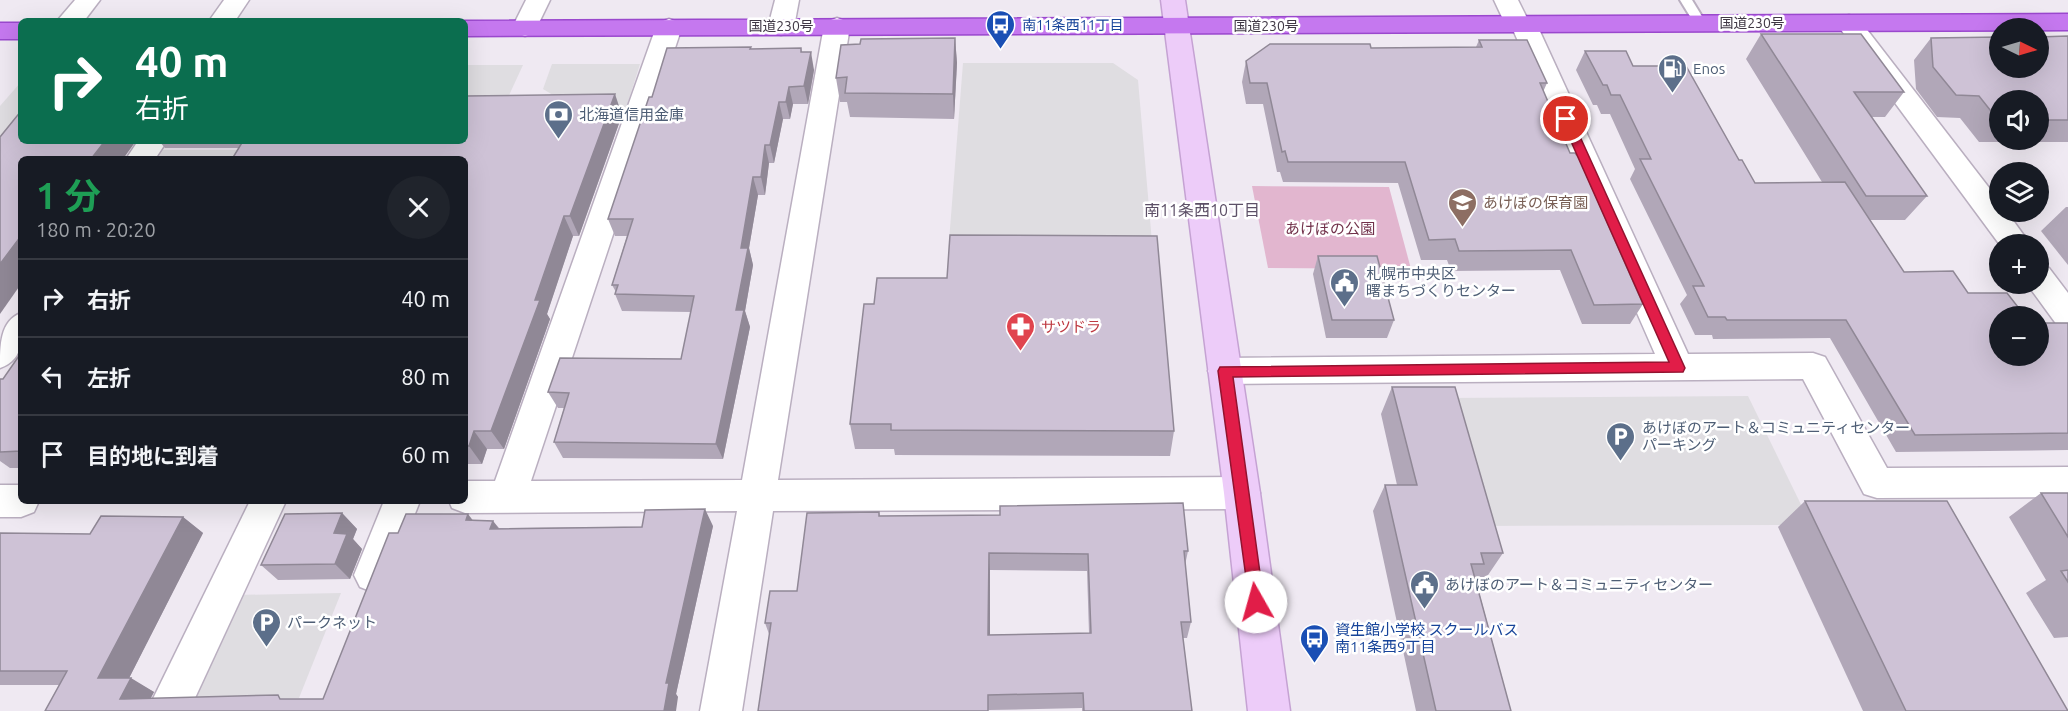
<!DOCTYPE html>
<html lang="ja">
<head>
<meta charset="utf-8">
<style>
	body { margin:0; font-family:Ubuntu,"Noto Sans JP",sans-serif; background:#20242c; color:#f1f3f6; height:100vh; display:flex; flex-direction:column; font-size:22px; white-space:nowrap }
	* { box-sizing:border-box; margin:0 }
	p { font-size:20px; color:#9ea1a6 }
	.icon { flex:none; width:33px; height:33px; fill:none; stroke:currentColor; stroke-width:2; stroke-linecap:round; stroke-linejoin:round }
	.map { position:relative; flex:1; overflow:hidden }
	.drawer { position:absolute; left:18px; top:156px; width:450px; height:348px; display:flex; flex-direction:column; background:#171b24; border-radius:9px; box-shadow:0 6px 24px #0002 }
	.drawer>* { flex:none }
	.top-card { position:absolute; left:18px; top:18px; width:450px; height:126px; border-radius:9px; box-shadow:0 6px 24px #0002; background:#0b6e4f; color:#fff; overflow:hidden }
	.needle { width:39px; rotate:95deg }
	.tools { position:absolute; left:1989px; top:18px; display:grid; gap:12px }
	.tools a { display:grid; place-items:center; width:60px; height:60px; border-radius:50%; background:#171b24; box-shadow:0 6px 24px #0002; font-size:30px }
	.pin { position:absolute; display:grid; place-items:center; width:51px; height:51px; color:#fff; margin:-26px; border:3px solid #fff; border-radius:50%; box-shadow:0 2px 6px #0007 }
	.me { position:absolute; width:66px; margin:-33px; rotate:353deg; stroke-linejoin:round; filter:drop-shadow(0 0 4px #0008) }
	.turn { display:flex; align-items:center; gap:21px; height:126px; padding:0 18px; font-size:27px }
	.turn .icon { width:78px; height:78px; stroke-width:2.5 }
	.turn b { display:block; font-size:42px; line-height:51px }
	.round { display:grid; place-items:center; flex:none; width:63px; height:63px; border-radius:32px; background:#20242c }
	.summary { display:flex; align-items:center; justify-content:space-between; height:102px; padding:0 18px }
	h1 { font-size:36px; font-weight:700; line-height:45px; color:#1e9e55 }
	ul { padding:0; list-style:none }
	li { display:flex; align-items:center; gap:18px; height:78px; padding:0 18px; border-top:2px solid #363941 }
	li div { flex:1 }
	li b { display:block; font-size:22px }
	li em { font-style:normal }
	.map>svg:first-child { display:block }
	.green { fill:#e2b6cf }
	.parking { fill:#dfdde1 }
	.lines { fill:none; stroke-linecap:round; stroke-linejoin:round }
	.lane-casing { stroke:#baafc0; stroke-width:4 }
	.street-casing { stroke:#baafc0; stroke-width:3 }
	.secondary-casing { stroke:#c5a2d3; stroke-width:3 }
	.highway-casing { stroke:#9a48cd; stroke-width:3 }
	.lane { fill:#fff; fill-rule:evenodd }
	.street { fill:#fff; fill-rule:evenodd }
	.secondary { fill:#edccf9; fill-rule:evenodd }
	.highway { fill:#c578ef; fill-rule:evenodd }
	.wall { fill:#b1a7b8; fill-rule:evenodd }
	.shaded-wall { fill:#908896 }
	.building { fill:#cec2d6; stroke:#908896; stroke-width:1.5; fill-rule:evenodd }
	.route { fill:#e11d48; stroke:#92132f; stroke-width:1.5 }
	.labels { text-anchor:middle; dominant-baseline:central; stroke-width:5; stroke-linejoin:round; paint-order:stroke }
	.far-street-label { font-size:14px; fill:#403845; stroke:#fff }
	.far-transit-label { font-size:14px; fill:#164399; stroke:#fff; text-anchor:start }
	.service-label { font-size:15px; fill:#4e5e75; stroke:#fff; text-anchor:start }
	.education-label { font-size:15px; fill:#785e54; stroke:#fff; text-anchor:start }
	.park-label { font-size:15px; fill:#71314a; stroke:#fff }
	.health-label { font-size:15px; fill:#be3a42; stroke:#fff; text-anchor:start }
	.transit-label { font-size:15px; fill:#164399; stroke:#fff; text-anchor:start }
	.neighbourhood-label { font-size:16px; fill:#5d5067; stroke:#fff }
</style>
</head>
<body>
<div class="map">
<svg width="2068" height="711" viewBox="0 0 2068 711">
	<rect width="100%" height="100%" fill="#efe9f2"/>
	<polygon class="green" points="1252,186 1389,187 1411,269 1268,268"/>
	<g class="parking">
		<polygon points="963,63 1113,63 1138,80 1153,254 948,254"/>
		<polygon points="552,64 640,64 625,112 581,112 543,89"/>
		<polygon points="465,65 523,65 500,115 465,115"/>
		<polygon points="21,82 21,141 0,175 0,106"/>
		<polygon points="160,150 260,150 254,159 153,159"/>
		<polygon points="1748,396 1811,525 1481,526 1444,398"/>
		<polygon points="341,593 299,698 187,701 236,595"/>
	</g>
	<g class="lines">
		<defs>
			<polygon id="lane" points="1680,0 1692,0 1706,23 1704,26 1696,26"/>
			<g id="street">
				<polygon points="75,0 100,0 84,21 57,21"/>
				<polygon points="224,0 249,0 235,21 209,21"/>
				<polygon points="526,0 550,0 534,33 525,36 516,33 512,28"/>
				<polygon points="775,0 799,0 794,27 790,32 781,35 772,32 768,27"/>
				<polygon points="1494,0 1518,0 1527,18 1533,20 1537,25 1688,354 1813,353 1825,357 1887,468 2068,467 2068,497 1877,498 1864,494 1803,379 1225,384 1213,380 1208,371 1213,362 1225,358 1655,354 1514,32 1508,30"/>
				<polygon points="1849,15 1858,18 2000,202 2000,212 2007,212 2030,244 2000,245 1836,23 1840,18"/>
				<polygon points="837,18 846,21 850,26 778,480 1242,477 1255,482 1260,493 1255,504 1242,509 773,511 742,711 700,711 737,511 465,513 452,508 449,501 465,501 465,481 495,481 656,27 660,22 669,19 678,22 682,27 531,481 742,480 824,26 828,21"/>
				<polygon points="138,141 167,141 155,159 126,159"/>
				<polygon points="2038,265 2049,268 2068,293 2068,328 2057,325 2027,284 2038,284"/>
				<path d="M 21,313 C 21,336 26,359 0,368 C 0,345 0,321 21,313 Z"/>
				<polygon points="0,485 21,485 21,501 39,501 34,512 21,517 0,517"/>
				<polygon points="250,501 286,501 189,711 147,711"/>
				<polygon points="384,501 420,501 386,587 373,592 360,587 354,575"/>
			</g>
			<polygon id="secondary" points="1161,0 1185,0 1260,493 1290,711 1248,711 1224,493"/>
			<g id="highway">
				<polygon points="2068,14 2068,30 465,36 465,21 462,21"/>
				<rect x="0" y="23" width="21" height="16"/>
			</g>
		</defs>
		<use href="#lane" class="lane-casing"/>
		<use href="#street" class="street-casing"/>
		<use href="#secondary" class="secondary-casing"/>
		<use href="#highway" class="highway-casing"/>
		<use href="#lane" class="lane"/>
		<use href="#street" class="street"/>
		<use href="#secondary" class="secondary"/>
		<use href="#highway" class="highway"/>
	</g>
	<g class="wall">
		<polygon points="1761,34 1904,92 1885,117 1871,117 1927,196 1905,220 1870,220 1904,272 2000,356 2068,323 2068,450 1896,452 1830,338 1713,339 1712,335 1695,335 1680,304 1687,295 1630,179 1635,169 1610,114 1601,114 1597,105 1593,105 1576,70 1585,51 1633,66 1739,160 1755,183 1822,182 1746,59"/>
		<path d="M 2068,36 L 2068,142 L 1979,142 L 1960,118 L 1937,117 L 1916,89 L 1914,60 L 1931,38 ZM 2000,100 L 2038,100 L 2038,140 L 2000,140 Z"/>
		<polygon points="955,38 957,63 954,119 850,117 847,102 840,102 836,78 860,44"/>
		<polygon points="1479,40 1547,83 1543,92 1570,153 1643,304 1630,324 1582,324 1560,270 1451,271 1447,260 1421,260 1398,183 1283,182 1280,172 1277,172 1263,104 1246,104 1242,82 1246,61 1371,48 1476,47"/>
		<polygon points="801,48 802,52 814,70 808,104 793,104 790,119 783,119 774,163 769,163 765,195 758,195 749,248 753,265 745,311 750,327 723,459 563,458 554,442 564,408 558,408 548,392 681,359 691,312 622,311 615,294 616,292 612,285 627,236 615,236 608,219 652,97 751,49"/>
		<polygon points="622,115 579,236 573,236 547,314 550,319 504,449 487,449 482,464 465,464 465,159 239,148 165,148 159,141 465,141"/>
		<polygon points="2066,207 2068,207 2068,265 2041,231"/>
		<polygon points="1318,256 1394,320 1387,338 1326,338 1313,274"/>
		<polygon points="864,304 1174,431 1170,456 895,455 894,449 855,449 850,424"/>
		<polygon points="21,353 21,468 10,468 0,461 0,379 3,379"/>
		<polygon points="1392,387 1503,553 1486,578 1475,577 1511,711 1416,711 1373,511 1385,485 1397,485 1381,414"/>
		<polygon points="2041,493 2068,493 2068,637 2054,638 2026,593 2046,580 2009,517"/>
		<polygon points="1805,501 2068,711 1863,711 1778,527"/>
		<path d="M 879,512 L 880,516 L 1188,551 L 1185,565 L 1191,622 L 1187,638 L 1183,638 L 1192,711 L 1082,711 L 1082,708 L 989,710 L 769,634 L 765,623 ZM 990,570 L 1087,571 L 1089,633 L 990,635 Z"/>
		<polygon points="342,513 357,529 353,539 362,549 350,579 278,580 261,565"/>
		<polygon points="183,517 203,533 129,678 154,692 150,699 323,699 398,533 473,520 493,521 499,528 713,526 676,694 678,697 45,711 59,685 0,685 0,533 90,534"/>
	</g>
	<g class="shaded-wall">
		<polygon points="955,38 957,63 954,119 953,94"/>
		<polygon points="811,52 814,70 808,104 804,86"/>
		<polygon points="789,87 793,104 790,119 786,102"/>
		<polygon points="615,94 622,115 579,236 570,216"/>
		<polygon points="779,102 783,119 774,163 770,145"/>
		<polygon points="105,141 136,141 123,159 91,159"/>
		<polygon points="765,145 769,163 765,195 761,177"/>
		<polygon points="753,177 758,195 749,248 753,265 745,311 750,327 723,459 716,444 736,310 741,248"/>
		<polygon points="564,216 573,236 547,314 550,319 504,449 491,431 535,300"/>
		<polygon points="21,236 21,284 0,314 0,264"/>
		<polygon points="474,431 487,449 482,464 469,446"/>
		<polygon points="705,509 713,526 676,694 678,697 676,711 664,711 666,683"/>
		<polygon points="342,513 357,529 353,539 362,549 350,579 335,564 334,533"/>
		<polygon points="468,514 481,531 466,520"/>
		<polygon points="183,517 203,533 122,692 98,678"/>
		<polygon points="493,521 505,537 490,529"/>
		<polygon points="989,553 990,570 990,651 988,635"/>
		<polygon points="131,678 154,692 144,711 120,699"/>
	</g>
	<g class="building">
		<polygon points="1761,34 1861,34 1904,92 1854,92 1927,196 1866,196"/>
		<polygon points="2068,36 2068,120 2038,120 2038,100 2000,100 2000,120 1998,120 1979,96 1956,95 1933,67 1931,38 2000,37 2000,68 2038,68 2038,37"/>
		<polygon points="955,38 953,94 845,93 847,77 836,78 841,45 860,44 861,39"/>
		<polygon points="1479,40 1527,40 1547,83 1540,83 1570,153 1575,153 1579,158 1643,304 1594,305 1571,250 1459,251 1455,239 1429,240 1405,162 1288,162 1285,151 1282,152 1267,83 1250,83 1246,61 1270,44 1370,44 1371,48 1482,47"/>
		<polygon points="751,47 750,49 801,48 801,52 811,52 804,86 789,87 786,102 779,102 770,145 765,145 761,177 753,177 741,248 748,248 736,310 744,310 716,444 554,442 569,393 548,392 560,358 681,359 694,296 615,294 618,285 612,285 633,219 608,219 649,97 652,97 667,48"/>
		<polygon points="1585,51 1626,51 1633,66 1686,66 1739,160 1742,160 1755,183 1845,182 1904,272 1953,271 1968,293 2007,293 2025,316 2000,316 2000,356 2038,356 2038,323 2068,323 2068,433 1915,435 1846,320 1727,320 1725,317 1708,317 1693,286 1704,286 1640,159 1651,159 1620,95 1611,95 1607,85 1603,85"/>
		<polygon points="615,94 570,216 564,216 535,300 540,300 491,431 474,431 469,446 465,446 465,159 232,159 243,141 465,141 465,96"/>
		<polygon points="21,111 21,141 105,141 91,159 21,159 21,236 0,264 0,137"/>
		<polygon points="950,235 1157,236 1174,431 891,430 891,424 850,424 864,304 874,304 877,278 947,278"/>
		<polygon points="1318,256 1377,256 1394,320 1332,320"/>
		<polygon points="21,353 21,451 0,452 0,379 3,379"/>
		<polygon points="1392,387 1455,387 1503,553 1481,553 1484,564 1471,564 1511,711 1436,711 1385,485 1417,485"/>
		<polygon points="2041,493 2068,493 2068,537"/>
		<polygon points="1805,501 1947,501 2068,711 1906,711"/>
		<path d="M 1183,503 L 1188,551 L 1184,551 L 1191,622 L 1181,622 L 1192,711 L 1084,711 L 1083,693 L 988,695 L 988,711 L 758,711 L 771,623 L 765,623 L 770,591 L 797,591 L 807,513 L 879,512 L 879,516 L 1000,515 L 1000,506 ZM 989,553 L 1088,554 L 1091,633 L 988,635 Z"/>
		<polygon points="705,509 666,683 669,683 664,711 45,711 67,671 0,671 0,533 90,534 101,516 183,517 98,678 131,678 120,699 124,699 278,695 280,699 323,699 389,533 398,533 406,514 468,514 466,520 493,521 490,529 642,527 645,510"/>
		<polygon points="342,513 334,533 347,534 335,564 261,565 285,514"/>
		<polygon points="2068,570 2068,582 2061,571"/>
	</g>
	<polygon class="route" points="1566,115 1572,119 1685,368 1683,372 1233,377 1264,602 1261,607 1256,610 1250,607 1218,371 1220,367 1669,362 1561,119"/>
	<defs>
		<symbol id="bus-pin" viewBox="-11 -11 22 30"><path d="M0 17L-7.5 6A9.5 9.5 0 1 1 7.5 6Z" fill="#1a4fb4" stroke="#fff"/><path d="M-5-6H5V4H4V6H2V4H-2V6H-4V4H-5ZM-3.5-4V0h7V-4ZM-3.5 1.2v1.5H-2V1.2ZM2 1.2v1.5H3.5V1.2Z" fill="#fff"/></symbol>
		<symbol id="fuel-pin" viewBox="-11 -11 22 30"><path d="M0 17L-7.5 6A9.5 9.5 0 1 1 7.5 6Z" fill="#5c6f8a" stroke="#fff"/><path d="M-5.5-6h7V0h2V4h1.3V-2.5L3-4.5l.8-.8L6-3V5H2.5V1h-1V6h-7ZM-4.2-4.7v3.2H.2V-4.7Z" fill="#fff"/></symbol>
		<symbol id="bank-pin" viewBox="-11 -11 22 30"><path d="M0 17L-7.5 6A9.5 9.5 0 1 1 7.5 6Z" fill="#5c6f8a" stroke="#fff"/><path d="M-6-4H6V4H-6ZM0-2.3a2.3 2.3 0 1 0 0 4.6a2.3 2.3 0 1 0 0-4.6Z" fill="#fff"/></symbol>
		<symbol id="school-pin" viewBox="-11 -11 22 30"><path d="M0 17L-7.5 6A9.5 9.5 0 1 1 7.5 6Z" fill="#8d6e63" stroke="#fff"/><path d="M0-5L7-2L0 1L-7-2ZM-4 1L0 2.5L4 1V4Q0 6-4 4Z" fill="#fff"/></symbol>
		<symbol id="civic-pin" viewBox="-11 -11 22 30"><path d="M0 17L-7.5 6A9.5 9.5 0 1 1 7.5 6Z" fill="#5c6f8a" stroke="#fff"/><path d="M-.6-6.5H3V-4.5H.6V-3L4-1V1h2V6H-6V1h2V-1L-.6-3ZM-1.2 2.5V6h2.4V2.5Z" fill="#fff"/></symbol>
		<symbol id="pharmacy-pin" viewBox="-11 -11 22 30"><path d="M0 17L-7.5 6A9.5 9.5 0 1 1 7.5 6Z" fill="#e0444e" stroke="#fff"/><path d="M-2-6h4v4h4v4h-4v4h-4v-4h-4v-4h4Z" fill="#fff"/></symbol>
		<symbol id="parking-pin" viewBox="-11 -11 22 30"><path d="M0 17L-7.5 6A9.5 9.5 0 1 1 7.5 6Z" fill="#5c6f8a" stroke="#fff"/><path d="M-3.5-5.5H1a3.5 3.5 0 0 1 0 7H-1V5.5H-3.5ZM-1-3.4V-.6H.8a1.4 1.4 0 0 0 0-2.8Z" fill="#fff"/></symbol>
	</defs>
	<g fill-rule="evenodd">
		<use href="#bus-pin" x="984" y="8" width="33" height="45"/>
		<use href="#fuel-pin" x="1656" y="52" width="33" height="45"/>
		<use href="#bank-pin" x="542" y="98" width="33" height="45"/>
		<use href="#school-pin" x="1446" y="186" width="33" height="45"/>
		<use href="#civic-pin" x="1328" y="266" width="33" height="45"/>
		<use href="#pharmacy-pin" x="1004" y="310" width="33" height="45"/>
		<use href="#parking-pin" x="1604" y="420" width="33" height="45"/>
		<use href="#civic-pin" x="1408" y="568" width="33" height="45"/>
		<use href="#parking-pin" x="250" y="606" width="33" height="45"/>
		<use href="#bus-pin" x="1298" y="622" width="33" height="45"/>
	</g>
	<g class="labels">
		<g class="far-street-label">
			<text x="1752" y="23">国道230号</text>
			<text x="781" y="26">国道230号</text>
			<text x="1266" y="26">国道230号</text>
		</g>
		<g class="far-transit-label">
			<text x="1022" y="25">南11条西11丁目</text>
		</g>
		<g class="service-label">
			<text x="1693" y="68">Enos</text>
			<text x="579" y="114">北海道信用金庫</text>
			<text x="1366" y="273">札幌市中央区<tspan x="1366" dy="17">曙まちづくりセンター</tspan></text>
			<text x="1642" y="427">あけぼのアート＆コミュニティセンター<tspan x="1642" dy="17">パーキング</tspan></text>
			<text x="1445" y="584">あけぼのアート＆コミュニティセンター</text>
			<text x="287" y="622">パークネット</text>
		</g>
		<g class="education-label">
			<text x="1483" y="202">あけぼの保育園</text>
		</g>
		<g class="park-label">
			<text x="1330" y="228">あけぼの公園</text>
		</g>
		<g class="health-label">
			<text x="1041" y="326">サツドラ</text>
		</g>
		<g class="transit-label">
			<text x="1335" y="629">資生館小学校 スクールバス<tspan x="1335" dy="17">南11条西9丁目</tspan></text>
		</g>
		<g class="neighbourhood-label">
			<text x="1202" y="210">南11条西10丁目</text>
		</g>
	</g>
</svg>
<div class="tools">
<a><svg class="needle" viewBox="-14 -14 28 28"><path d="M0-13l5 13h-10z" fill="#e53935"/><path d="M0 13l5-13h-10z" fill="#9ea1a6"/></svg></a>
<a><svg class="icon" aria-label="sound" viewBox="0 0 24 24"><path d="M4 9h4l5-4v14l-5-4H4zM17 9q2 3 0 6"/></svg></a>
<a><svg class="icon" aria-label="layers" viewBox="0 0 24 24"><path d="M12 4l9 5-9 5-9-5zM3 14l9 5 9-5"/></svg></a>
<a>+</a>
<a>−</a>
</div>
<div class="pin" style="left:1566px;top:119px;background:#d93025"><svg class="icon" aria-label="arrive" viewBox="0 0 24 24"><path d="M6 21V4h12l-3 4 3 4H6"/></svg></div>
<svg class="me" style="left:1256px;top:602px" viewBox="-20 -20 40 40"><circle r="19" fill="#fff"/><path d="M0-13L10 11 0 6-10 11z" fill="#e11d48"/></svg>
<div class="top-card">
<div class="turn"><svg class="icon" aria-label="right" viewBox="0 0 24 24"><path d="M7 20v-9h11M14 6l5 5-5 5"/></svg><div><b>40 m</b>右折</div></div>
</div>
<section class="drawer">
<div class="summary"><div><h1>1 分</h1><p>180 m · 20:20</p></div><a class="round"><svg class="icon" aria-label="close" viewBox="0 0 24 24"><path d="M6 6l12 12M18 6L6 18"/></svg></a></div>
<ul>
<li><svg class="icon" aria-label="right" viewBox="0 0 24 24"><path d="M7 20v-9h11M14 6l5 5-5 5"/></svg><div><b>右折</b></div><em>40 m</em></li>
<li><svg class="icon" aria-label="left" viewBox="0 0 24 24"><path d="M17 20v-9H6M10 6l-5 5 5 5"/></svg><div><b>左折</b></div><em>80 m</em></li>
<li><svg class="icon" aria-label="arrive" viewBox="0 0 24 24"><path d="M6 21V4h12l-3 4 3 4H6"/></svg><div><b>目的地に到着</b></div><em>60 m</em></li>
</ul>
</section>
</div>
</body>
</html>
